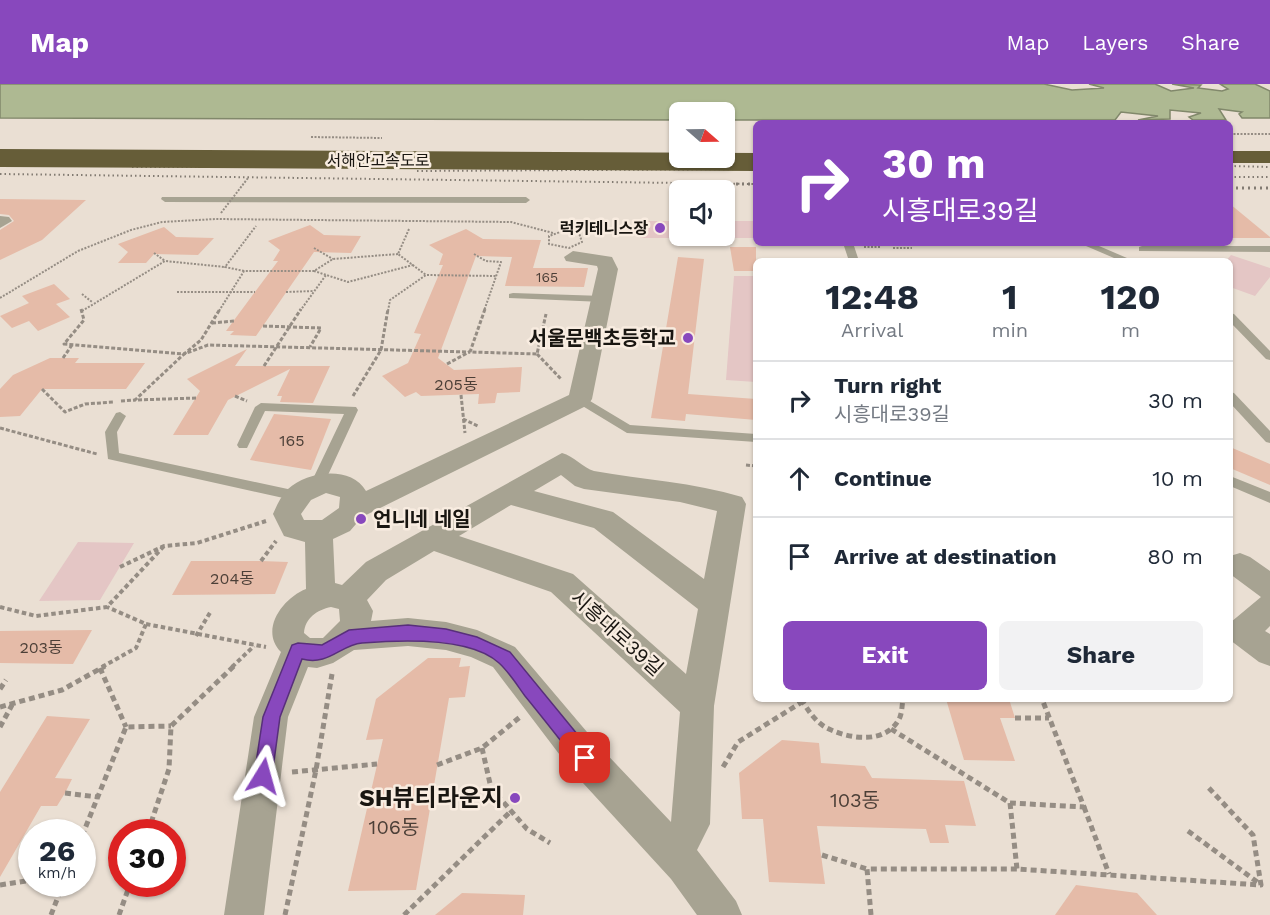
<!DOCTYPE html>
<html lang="en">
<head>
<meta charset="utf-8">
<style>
	body { margin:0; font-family:"Work Sans","Noto Sans KR",sans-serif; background:#f2f2f3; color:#1f2937; height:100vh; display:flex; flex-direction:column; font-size:22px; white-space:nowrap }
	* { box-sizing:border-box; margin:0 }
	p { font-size:20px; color:#747a83 }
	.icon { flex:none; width:33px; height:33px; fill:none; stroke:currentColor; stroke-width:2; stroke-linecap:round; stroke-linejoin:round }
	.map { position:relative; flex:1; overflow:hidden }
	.details { position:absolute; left:753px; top:174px; width:480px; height:444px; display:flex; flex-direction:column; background:#fff; border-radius:9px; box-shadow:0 2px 4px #0004 }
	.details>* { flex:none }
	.hud { position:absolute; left:753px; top:36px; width:480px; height:126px; border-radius:9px; box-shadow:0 2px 4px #0004; background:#8848bd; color:#fff; overflow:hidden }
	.needle { width:39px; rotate:110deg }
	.buttons { position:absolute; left:669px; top:18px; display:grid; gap:12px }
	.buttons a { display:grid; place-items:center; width:66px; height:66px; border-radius:9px; background:#fff; box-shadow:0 2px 4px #0004; font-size:30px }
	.speed { position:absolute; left:18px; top:735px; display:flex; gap:12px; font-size:30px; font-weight:700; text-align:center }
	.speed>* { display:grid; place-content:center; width:78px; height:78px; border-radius:50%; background:#fff; box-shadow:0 2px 4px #0004; line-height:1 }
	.speed small { font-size:15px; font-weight:400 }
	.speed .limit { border:9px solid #d22; background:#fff; color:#111 }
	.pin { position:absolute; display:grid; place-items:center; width:51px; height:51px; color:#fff; margin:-26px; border-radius:12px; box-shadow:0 3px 9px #0006 }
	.me { position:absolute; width:66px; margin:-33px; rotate:8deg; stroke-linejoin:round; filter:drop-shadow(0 0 4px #0008) }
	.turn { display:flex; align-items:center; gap:21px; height:126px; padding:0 30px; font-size:27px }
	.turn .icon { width:78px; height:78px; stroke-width:2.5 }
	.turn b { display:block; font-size:42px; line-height:51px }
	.eta { display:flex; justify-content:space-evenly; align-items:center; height:102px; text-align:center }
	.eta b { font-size:36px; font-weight:700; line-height:42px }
	.cta { display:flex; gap:12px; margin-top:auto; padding:12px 30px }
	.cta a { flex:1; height:69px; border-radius:9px; background:#8848bd; color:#fff; font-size:24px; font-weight:700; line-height:69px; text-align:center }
	.cta a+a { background:#f2f2f3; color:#1f2937 }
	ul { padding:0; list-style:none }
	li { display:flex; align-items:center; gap:18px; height:78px; padding:0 30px; border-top:2px solid #e0e1e3 }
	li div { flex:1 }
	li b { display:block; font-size:22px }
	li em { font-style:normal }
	header { display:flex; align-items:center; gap:36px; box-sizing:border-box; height:84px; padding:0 30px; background:#8848bd; color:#fff }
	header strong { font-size:28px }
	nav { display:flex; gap:33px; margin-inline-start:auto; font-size:21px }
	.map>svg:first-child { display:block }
	.green { fill:#e4c6c5 }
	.water { fill:#aeb992; stroke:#81886b; stroke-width:1.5 }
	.building { fill:#e5bba8 }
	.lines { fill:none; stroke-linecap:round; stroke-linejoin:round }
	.path-far3 { stroke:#958d84; stroke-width:2; stroke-dasharray:2 1.5; stroke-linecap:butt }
	.path-far2 { stroke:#958d84; stroke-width:3; stroke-dasharray:4 2; stroke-linecap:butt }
	.path-far1 { stroke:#958d84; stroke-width:4; stroke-dasharray:4.5 3; stroke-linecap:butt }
	.path { stroke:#958d84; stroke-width:5; stroke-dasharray:6 4; stroke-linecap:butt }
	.lane { fill:#a7a392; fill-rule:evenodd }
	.street { fill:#a7a392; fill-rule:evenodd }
	.highway { fill:#665d38; fill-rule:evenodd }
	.rail-far1 { stroke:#827b72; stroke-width:2; stroke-dasharray:1.5 3; stroke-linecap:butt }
	.rail { stroke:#827b72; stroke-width:3; stroke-dasharray:2 4; stroke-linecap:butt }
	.path-bridge { stroke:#958d84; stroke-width:2; stroke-dasharray:2 1.5; stroke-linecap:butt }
	.highway-bridge { stroke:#665d38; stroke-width:18 }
	.route { fill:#8848bd; stroke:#582f7b; stroke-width:1.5 }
	.poi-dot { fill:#8848bd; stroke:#f8ece0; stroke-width:2 }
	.labels { text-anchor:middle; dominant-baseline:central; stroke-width:5; stroke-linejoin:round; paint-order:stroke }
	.far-number-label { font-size:14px; fill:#4c3f37 }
	.far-street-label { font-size:16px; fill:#191611; stroke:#f8ece0 }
	.far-poi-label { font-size:16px; font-weight:bold; fill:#191611; stroke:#f8ece0; text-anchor:end }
	.number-label { font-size:16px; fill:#4c3f37 }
	.poi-label { font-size:20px; font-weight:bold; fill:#191611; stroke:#f8ece0; text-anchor:end }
	.street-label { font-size:20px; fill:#191611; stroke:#f8ece0 }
	.near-number-label { font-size:20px; fill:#4c3f37 }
	.near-poi-label { font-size:24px; font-weight:bold; fill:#191611; stroke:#f8ece0; text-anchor:end }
</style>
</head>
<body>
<header>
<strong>Map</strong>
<nav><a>Map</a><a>Layers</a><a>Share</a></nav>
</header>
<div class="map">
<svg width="1270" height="831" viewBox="0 0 1270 831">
	<rect width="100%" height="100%" fill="#eadfd3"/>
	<g class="green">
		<polygon points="641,137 679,137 680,152 724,152 725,137 756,137 756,154 640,154"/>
		<polygon points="1231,171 1270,184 1270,193 1255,212 1230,203 1230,177 1226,177"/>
		<polygon points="734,192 756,192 756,298 726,296"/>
		<polygon points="78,458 134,459 100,516 39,517"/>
	</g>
	<polygon class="water" points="0,0 1044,0 1072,6 1104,4 1089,0 1155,0 1171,7 1194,4 1172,0 1201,1 1198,4 1222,7 1228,5 1220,0 1255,0 1270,7 1270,34 1242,34 1239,30 1242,28 1219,25 1226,36 1193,36 1189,33 1201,29 1170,26 1170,35 1138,36 1158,32 1121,28 1115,36 725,36 724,28 680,28 679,36 0,34"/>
	<g class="building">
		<polygon points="0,115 86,116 42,156 0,176 0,146 14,137 9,131 0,130"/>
		<polygon points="1230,120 1270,153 1270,154 1230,154"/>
		<polygon points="310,141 324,151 361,152 351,169 314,168 256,252 230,251 234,247 226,247 278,177 273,177 280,166 268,157"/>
		<polygon points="164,143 176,153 214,154 198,171 154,170 146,179 118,179 128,168 118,160"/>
		<polygon points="466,145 483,155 541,156 533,184 588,184 584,203 505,202 512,173 476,172 438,274 454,286 522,283 520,308 497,309 495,319 478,320 479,310 421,312 416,308 405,313 382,292 408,279 421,250 414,249 443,181 439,181 443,170 429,161"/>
		<polygon points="730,163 756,163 756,187 734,187"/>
		<polygon points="678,173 704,175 688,310 756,315 756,336 686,330 685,337 651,334"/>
		<polygon points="54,200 70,215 56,220 70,233 38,247 29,237 12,244 0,232 29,219 22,212"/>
		<polygon points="247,265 235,282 330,282 313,319 280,318 282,312 277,312 290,285 228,316 208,351 173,351 200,307 187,295"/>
		<polygon points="50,274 79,274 75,279 145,279 126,305 42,305 20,332 0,333 0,305 13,291"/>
		<polygon points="274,330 331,335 311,386 250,376"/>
		<polygon points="1230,363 1270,380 1270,401 1230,384"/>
		<polygon points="191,477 261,477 288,478 275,510 172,511"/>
		<polygon points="92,546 73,580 0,579 0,547"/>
		<polygon points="428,574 461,574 459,583 470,582 465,613 449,614 416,806 348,807 383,655 366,656 376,615"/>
		<polygon points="946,615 1009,615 1015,634 1000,634 1015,677 964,676"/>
		<polygon points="47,632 90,635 55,694 72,695 65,709 57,722 41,722 0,793 0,708"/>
		<polygon points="782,656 819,659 821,679 865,682 872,694 964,697 976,742 945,741 949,759 930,759 926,745 817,742 825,800 769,798 763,735 742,735 739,689"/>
		<polygon points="1076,801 1137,809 1157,831 1055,831"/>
		<polygon points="462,809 525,811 523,831 435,831"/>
	</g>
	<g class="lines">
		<g class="path-far3">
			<polyline points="1230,50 1270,50"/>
			<polyline points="311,53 382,54"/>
			<polyline points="409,145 398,170 426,191"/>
			<polygon points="563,147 579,149 582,158 569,164 549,160 549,152"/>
			<polyline points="864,163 881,163"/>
			<polyline points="314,164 333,175"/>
			<polyline points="893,164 912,164"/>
			<polyline points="154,169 165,177"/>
			<polyline points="398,170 333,175 314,187 348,198 413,181"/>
			<polyline points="474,170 486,177 501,178 484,227"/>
			<polyline points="244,187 225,183 256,142"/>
			<polyline points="177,208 255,208"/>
			<polyline points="286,208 314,207"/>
			<polyline points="82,210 92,218"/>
			<polyline points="0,214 78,167 131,146 162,138 216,135 511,138 553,149"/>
			<polyline points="82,227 165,177 225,183"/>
			<polyline points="219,227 244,187 314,187"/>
			<polyline points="300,227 326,191"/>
			<polyline points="388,227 390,216 426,191 496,192"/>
		</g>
		<g class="path-far2">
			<polyline points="81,225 84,236 64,260 184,270 201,256 220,225"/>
			<polyline points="485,225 470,268 537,270 546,230"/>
			<polyline points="212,239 234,237"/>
			<polyline points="263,242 321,244 310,263"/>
			<polyline points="537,270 561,295"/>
			<polyline points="63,274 72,261"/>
			<polyline points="447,280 469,268"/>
			<polyline points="264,282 301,225"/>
			<polyline points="42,305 65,328 85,320 114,318"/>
			<polyline points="461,311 465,349"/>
			<polyline points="235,312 247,317"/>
			<polyline points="353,312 381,266 388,225"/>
			<polyline points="196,314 135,316 184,270 208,261 470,268"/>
			<polyline points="121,317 135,316"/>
			<polyline points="463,335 478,342"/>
			<polyline points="0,344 97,370"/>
			<polyline points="746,381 756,382"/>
		</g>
		<g class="path-far1">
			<polyline points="261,477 276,457"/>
			<polyline points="120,483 164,462 197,459 266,437"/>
			<polyline points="0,523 36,532 107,523 164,462"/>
			<polyline points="146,540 266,563"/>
			<polyline points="196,552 211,527"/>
			<polyline points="102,583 136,564 146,540 107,523"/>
			<polyline points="232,583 254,562"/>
		</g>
		<g class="path">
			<polyline points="100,584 126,643"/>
			<polyline points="0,605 6,596"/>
			<path d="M 801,615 C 808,626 814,636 825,643 C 847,655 887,662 900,633 C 902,628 902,621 903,615"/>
			<polyline points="1058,615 1078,615"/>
			<polyline points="0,623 62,606 105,582"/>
			<polyline points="1015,634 1049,634"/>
			<polyline points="0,643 12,621"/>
			<polyline points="891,645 1010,719 1084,723 1042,615"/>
			<polyline points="482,664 491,704 527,745 550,759"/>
			<polyline points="437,681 482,664 520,633"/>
			<polyline points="723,683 738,658 802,618"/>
			<polyline points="292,688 377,680"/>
			<polyline points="65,709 98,713"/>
			<polyline points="1010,719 1017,785 1261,801 1253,751 1207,702"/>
			<polyline points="1084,723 1109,790"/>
			<polyline points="1188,747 1260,800"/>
			<polyline points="148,748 169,685 171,642 234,582"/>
			<polyline points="82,752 126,643 171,642"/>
			<polyline points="822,771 867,785"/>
			<polyline points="0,801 32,796"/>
			<polyline points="51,831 63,800"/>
			<polyline points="119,831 130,800"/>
			<polyline points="285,831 316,686 332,590"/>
			<polyline points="404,831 511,727"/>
			<polyline points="871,831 867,785 1017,785"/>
		</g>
		<g class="lane">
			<polygon points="162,113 526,113 530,116 526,119 165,118 161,115"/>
			<polygon points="843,159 853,159 859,177 849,177"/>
			<polygon points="1079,159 1092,159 1134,177 1121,177"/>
			<polygon points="1142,162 1270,162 1270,168 1139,167 1139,163"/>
			<polygon points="513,209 603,212 608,215 603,218 509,214 509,210"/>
			<polygon points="1230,229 1234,230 1270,267 1270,276 1266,275 1230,238"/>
			<polygon points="1230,308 1234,309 1270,347 1270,359 1266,358 1230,319"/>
			<polygon points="580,311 630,341 756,350 756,358 627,349 576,318 574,315"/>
			<polygon points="261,319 356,323 358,326 322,404 312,404 310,401 344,330 265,327 247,364 239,364 237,361 255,323"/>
			<polygon points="120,328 126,332 117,348 119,369 297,407 304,412 297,417 108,375 105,348 116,329"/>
			<polygon points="1230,392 1270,408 1270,419 1230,402"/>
		</g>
		<g class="street">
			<polygon points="0,132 9,133 12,137 0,144"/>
			<path d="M 573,167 L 612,173 L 618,185 L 592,315 L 588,321 L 362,433 L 350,447 L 333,455 L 335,499 L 342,501 L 366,478 L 562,369 C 574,372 583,384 594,387 C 643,396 693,398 742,413 L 746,420 L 714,622 L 710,740 L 697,766 L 736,817 L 742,831 L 697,831 L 671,795 L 572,687 L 493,583 L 471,573 L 446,566 L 408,562 L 354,566 L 333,579 L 317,584 L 308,583 L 288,633 L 264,831 L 224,831 L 254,633 L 281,568 C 259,546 283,514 306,505 L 305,458 L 284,452 L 273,430 C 277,421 281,412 288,405 C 307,387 351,381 366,407 L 569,311 L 598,185 L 597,182 L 566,177 L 564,173 ZM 561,391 L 575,402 L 584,405 L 680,418 L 717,427 L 704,495 L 613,428 L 534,407 ZM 326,409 L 340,413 L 339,424 L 322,436 L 304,436 L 301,430 L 311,416 ZM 511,421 L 594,444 L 698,525 L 686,590 L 573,490 L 459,452 ZM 434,467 L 551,508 L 680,628 L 671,738 L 598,661 L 515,563 L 477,546 L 446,538 L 408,534 L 371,537 L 373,527 L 367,516 L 386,496 ZM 331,523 L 339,525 L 340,537 L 323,554 L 310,554 L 304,549 C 305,534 317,526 331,523 Z"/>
			<polygon points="1240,469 1250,473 1270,487 1270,542 1265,547 1270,550 1270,582 1259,578 1230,556 1231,538 1261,513 1230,490 1230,472"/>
		</g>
		<rect class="highway" x="1230" y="67" width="40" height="12"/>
		<g class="rail-far1">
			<polyline points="1230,82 1270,83"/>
			<polyline points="132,83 426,83"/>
			<polyline points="417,87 756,85"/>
			<polyline points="0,90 756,100"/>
			<polyline points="1230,93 1270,93"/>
		</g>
		<g class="rail">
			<polyline points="724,100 756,100"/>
			<polyline points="1230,104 1270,104"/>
		</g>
		<polyline class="path-bridge" points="221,129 248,94"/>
		<polyline class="highway-bridge" points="0,74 756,78"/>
	</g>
	<path class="route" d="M 408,541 L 446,545 L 477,553 L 510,568 L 591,667 L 594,674 L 591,680 L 585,683 L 579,680 C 561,657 543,634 525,612 C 517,601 509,588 499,579 C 470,552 398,556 362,559 C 340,561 329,582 302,575 L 280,633 L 272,692 L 269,698 L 263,701 L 256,698 L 254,692 L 263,633 L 292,561 L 298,559 L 322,561 L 349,546 Z"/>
	<g class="poi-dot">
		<circle cx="660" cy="144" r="6"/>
		<circle cx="688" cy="254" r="6"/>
		<circle cx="361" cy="435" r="6"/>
		<circle cx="515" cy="714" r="6"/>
	</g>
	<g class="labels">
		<g class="far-number-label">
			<text x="547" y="193">165</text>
		</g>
		<g class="far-street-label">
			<text x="378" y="76">서해안고속도로</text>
		</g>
		<g class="far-poi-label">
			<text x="648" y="144">럭키테니스장</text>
		</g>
		<g class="number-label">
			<text x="456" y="300">205동</text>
			<text x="292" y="356">165</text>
			<text x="232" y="494">204동</text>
			<text x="41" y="563">203동</text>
		</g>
		<g class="poi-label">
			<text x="676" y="254">서울문백초등학교</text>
			<text x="373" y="435" text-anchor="start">언니네 네일</text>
		</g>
		<g class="street-label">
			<text transform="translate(617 549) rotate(42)">시흥대로39길</text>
		</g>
		<g class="near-number-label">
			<text x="855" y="716">103동</text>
			<text x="394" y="743">106동</text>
		</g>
		<g class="near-poi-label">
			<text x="503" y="714">SH뷰티라운지</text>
		</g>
	</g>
</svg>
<div class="buttons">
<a><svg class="needle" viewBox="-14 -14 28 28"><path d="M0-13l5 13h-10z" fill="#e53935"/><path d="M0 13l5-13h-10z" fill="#747a83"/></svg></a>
<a><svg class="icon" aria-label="sound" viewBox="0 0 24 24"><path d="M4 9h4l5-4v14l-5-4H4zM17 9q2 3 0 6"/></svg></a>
</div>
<div class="speed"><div>26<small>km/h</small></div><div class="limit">30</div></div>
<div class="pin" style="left:585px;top:674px;background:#d93025"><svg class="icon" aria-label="arrive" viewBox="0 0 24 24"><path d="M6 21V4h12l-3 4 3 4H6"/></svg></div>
<svg class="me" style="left:263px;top:692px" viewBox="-20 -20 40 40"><path d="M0-17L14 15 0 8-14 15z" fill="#8848bd" stroke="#fff" stroke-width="4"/></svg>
<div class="hud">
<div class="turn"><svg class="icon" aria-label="right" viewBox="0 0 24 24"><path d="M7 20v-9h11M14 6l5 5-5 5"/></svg><div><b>30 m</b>시흥대로39길</div></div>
</div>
<section class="details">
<div class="eta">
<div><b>12:48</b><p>Arrival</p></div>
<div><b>1</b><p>min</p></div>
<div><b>120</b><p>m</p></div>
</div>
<ul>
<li><svg class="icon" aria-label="right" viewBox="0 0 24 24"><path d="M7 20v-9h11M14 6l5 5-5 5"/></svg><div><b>Turn right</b><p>시흥대로39길</p></div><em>30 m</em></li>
<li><svg class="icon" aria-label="ahead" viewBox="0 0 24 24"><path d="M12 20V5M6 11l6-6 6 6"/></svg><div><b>Continue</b></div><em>10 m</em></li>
<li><svg class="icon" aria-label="arrive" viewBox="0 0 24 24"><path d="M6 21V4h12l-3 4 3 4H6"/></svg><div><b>Arrive at destination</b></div><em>80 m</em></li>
</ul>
<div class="cta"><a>Exit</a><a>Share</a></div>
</section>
</div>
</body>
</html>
